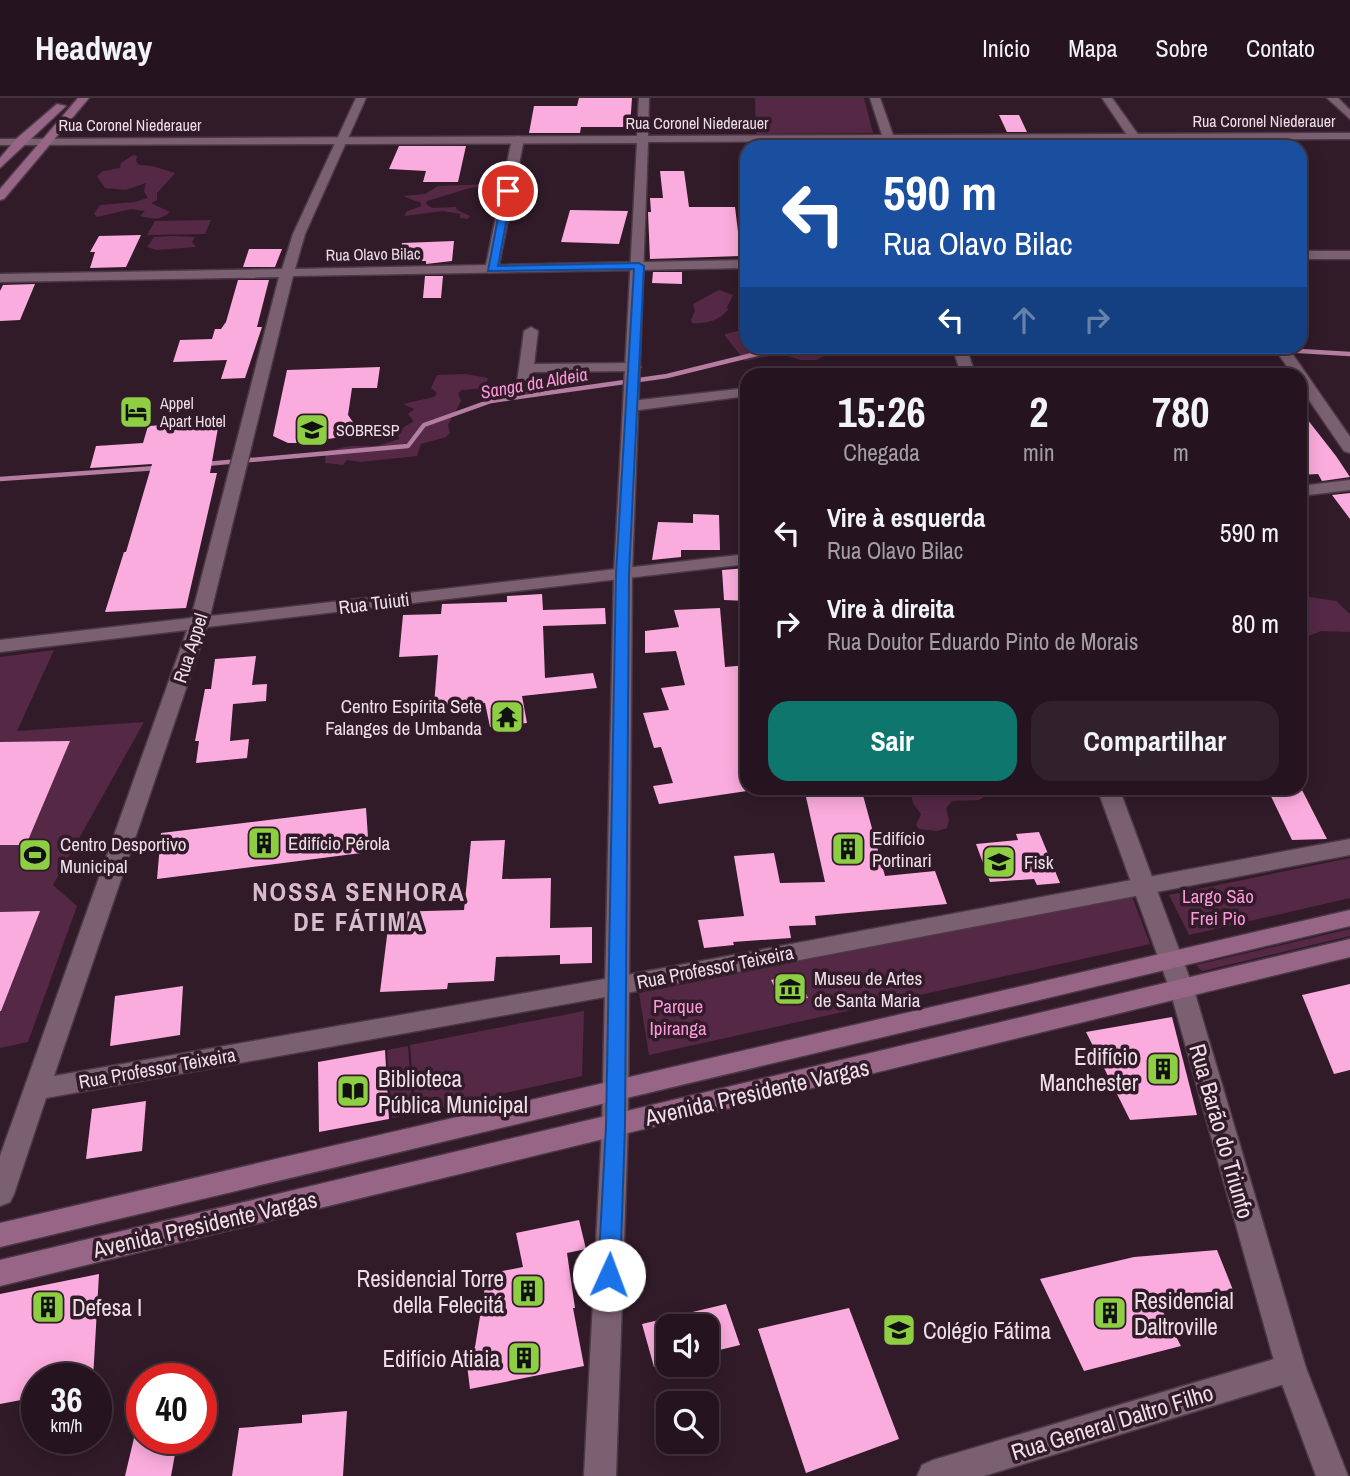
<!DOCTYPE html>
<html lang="pt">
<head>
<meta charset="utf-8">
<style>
	body { margin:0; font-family:"Archivo Narrow",sans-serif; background:#31212c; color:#f1f3f6; height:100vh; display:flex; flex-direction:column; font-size:26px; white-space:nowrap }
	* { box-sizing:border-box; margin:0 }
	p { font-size:23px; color:#a39ea4 }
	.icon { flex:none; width:38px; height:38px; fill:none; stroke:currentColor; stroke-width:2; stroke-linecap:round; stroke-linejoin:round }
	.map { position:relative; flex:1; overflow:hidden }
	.panel { position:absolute; left:740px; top:270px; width:567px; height:427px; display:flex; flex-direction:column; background:#25141f; border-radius:21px; box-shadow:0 4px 18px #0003,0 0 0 2px #42333d }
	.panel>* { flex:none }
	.banner { position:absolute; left:740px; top:42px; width:567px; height:214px; border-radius:21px; box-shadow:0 4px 18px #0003,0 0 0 2px #42333d; background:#1a4fa0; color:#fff; overflow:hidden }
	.tools { position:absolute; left:656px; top:1216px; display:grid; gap:14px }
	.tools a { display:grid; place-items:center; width:63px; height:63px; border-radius:14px; background:#25141f; box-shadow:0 4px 18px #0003,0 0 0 2px #42333d; font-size:35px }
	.speed { position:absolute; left:21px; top:1265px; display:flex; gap:14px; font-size:35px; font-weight:700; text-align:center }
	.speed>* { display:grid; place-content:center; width:91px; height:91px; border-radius:50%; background:#25141f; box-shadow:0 4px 18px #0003,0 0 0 2px #42333d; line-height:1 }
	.speed small { font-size:18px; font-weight:400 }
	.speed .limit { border:10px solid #d22; background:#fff; color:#111 }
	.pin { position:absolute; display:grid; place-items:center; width:60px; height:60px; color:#fff; margin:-30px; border:4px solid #fff; border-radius:50%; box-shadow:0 2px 7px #0007 }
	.me { position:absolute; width:77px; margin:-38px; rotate:2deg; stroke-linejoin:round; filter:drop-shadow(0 0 5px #0008) }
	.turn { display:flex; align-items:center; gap:24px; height:147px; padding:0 28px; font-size:32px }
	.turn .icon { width:91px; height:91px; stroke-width:2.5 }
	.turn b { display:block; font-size:49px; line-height:60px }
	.lanes { display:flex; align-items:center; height:66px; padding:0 28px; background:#0003; justify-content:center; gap:35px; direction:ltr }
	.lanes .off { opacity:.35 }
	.eta { display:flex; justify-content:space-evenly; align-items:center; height:119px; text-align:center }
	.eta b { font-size:42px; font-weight:700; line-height:49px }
	.action { display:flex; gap:14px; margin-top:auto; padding:14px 28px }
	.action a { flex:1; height:80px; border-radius:21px; background:#0f766e; color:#fff; font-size:28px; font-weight:700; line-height:80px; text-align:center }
	.action a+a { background:#31212c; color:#f1f3f6 }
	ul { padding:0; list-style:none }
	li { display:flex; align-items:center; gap:21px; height:91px; padding:0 28px }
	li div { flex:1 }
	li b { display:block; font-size:26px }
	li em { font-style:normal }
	header { display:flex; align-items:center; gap:42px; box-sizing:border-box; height:98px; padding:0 35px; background:#25141f; border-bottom:2px solid #42333d }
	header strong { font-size:33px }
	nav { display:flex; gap:38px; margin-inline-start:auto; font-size:24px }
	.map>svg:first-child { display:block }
	.green { fill:#552846 }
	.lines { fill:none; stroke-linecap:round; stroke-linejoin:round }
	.stream { stroke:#b47da1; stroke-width:4.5 }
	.building { fill:#fbacde }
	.minor-casing { stroke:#4b3945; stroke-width:3 }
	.tertiary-casing { stroke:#4b3945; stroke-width:3 }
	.secondary-casing { stroke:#4b3945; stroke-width:3 }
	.minor { fill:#7b6071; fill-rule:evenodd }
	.tertiary { fill:#7b6071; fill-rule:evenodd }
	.secondary { fill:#976586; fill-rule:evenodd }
	.route { fill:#1a73e8; stroke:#114b97; stroke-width:2 }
	.labels { text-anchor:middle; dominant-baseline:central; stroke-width:7; stroke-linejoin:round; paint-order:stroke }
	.far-street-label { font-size:16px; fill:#eddee7; stroke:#311b29 }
	.far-poi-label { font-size:16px; fill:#eddee7; stroke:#311b29; text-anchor:start }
	.far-water-label { font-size:18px; font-style:italic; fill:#fb98d9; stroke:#311b29 }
	.street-label { font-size:19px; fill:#eddee7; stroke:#311b29 }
	.poi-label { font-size:19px; fill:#eddee7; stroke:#311b29; text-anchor:start }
	.park-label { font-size:19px; fill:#fd99db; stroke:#311b29 }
	.near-poi-label { font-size:23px; fill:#eddee7; stroke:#311b29; text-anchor:start }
	.near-street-label { font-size:23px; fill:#eddee7; stroke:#311b29 }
	.district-label { font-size:26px; font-weight:bold; letter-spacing:2px; fill:#d9bbcd; stroke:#311b29 }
</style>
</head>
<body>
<header>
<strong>Headway</strong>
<nav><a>Início</a><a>Mapa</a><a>Sobre</a><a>Contato</a></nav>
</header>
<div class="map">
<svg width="1350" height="1378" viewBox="0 0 1350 1378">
	<rect width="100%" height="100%" fill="#311b29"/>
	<g class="green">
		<polygon points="755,0 864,0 873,35 756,36"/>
		<path d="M 133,57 L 137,58 L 136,63 L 139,67 L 152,68 L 175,75 L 157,95 L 157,102 L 151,105 L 170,114 C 160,123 152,121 140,118 L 145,113 L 131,111 L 97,119 L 94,116 L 100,107 L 135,104 L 148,100 L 144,93 L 146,85 L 126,92 L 105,90 L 97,78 L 103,73 L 120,70 L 121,65 Z"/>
		<polygon points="491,86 493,88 470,90 427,103 426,106 432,110 456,109 457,112 470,118 468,121 460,120 460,116 443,113 405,118 406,114 421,108 421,105 403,98 425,96 438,88"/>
		<polygon points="211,122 205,136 147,137 155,123"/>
		<polygon points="171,138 195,139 192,144 196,149 156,152 147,149 154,139"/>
		<path d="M 719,192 L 733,197 L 727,209 L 728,212 C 718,223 706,226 692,225 L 691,222 L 695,213 L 693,206 Z"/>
		<polygon points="747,231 747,248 871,249 851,254 831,255 816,262 801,262 779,256 745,263 725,238 725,236"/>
		<polygon points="466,276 488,280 485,290 462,292 458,295 461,303 448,327 450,335 446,339 421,346 417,358 361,364 347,362 343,367 325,365 326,353 351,348 377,348 399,341 398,333 414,323 408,316 414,311 403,306 434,299 437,295 431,290 437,277"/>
		<polygon points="1300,492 1303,498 1336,503 1350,516 1350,534 1321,533 1301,541 1301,557"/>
		<polygon points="54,552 17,633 144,624 53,787 77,808 28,944 0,950 0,559"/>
		<polygon points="910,690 1018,690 1010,693 992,694 979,702 952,703 946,710 949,722 947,730 937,733 919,731 916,727 921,716 913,705"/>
		<polygon points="1350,760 1350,800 1189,837 1169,797"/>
		<polygon points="1132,798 1150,846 649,957 639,895"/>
		<polygon points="1350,831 1350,838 1202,873 1196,867"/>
		<polygon points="584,913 582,978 416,1015 410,947"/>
		<polygon points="408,948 413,1017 392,1020 387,952"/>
	</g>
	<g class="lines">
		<g class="stream">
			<polyline points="1217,248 1350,256"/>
			<polyline points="206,366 408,348 424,327 491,303 667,278 789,248"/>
			<polyline points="0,381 157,370"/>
		</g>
	</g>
	<g class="building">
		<polygon points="579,0 632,0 630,29 581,29 580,35 529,35 534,8 577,8"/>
		<polygon points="999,17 1019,17 1027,34 1007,34"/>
		<polygon points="399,48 466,48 458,84 423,84 426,73 389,71"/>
		<polygon points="660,73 684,73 689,109 735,109 741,158 650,161 648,114 651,114 650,100 663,100"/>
		<polygon points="570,112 628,113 619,146 561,144"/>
		<polygon points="141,137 126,169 90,170 95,154 90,154 99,138"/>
		<polygon points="454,143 452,163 426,166 426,163 398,163 402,145"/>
		<polygon points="249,151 282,151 275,169 243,169"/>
		<polygon points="653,174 682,174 682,186 652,185"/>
		<polygon points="425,178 443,178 441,200 423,200"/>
		<polygon points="238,182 269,182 257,229 262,229 245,280 221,281 227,262 173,264 180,242 212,241 215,231 221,231 226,224"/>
		<polygon points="35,186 20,222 0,223 0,193 3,187"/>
		<polygon points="380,269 377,290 352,290 348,317 355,327 346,338 305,345 288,345 273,338 287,272"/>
		<polygon points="1300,312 1336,358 1350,379 1322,383 1318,376 1300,377"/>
		<polygon points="219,324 210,375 217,375 186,510 105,514 124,454 126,454 152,366 90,370 96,348 143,345 148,328"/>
		<polygon points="1350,395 1350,421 1332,397"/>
		<polygon points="693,416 719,417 720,452 681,452 681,459 652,462 658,424 693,425"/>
		<polygon points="747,470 747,503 724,502 722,472"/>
		<polygon points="542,496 543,512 605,510 606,526 543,528 545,580 593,575 597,590 522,598 527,625 490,629 485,605 434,607 438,557 399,559 403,517 441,516 442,506 507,504 507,498"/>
		<polygon points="720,510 725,569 747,567 747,693 659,706 653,688 673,685 661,649 654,650 643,615 669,612 661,590 685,587 676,553 645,555 645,533 679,529 674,512"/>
		<polygon points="256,558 252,587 267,586 266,603 233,606 230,643 249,641 247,660 196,665 199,643 195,643 205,591 211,591 215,561"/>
		<polygon points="70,643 26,747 0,747 0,644"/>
		<polygon points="804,690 861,690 885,778 935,773 947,806 815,818 816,827 789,828 791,840 733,844 734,847 704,850 698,822 744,818 734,758 774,755 780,785 825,784"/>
		<polygon points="1267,690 1301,690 1327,741 1292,742"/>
		<polygon points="366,710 369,754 157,781 161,735"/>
		<polygon points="1039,734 1060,785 1037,787 1034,781 990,784 976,746 1018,742 1016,736"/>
		<polygon points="505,742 502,781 551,780 550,830 592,829 592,865 560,866 560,857 496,859 494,883 448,885 447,891 380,894 390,814 464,812 471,743"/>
		<polygon points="40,813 1,913 0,913 0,814"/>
		<polygon points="797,876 808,900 783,906 771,882"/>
		<polygon points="1350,886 1350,972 1334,976 1302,897"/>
		<polygon points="183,888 180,937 110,948 115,898"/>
		<polygon points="1172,919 1197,1017 1130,1022 1086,934"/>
		<polygon points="385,952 389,1021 319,1034 318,964"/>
		<polygon points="146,1003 142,1053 86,1061 92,1011"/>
		<polygon points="579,1122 586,1151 567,1155 575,1210 573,1210 584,1268 470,1291 465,1251 475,1249 487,1176 523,1169 516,1135"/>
		<polygon points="1217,1152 1233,1192 1155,1199 1181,1248 1084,1273 1040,1181 1134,1159"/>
		<polygon points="99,1176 93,1281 37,1281 37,1299 0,1306 0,1196"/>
		<polygon points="726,1206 740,1247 707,1255 707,1228 668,1228 668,1265 654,1269 642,1226"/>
		<polygon points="849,1210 899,1341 806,1375 758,1231"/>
		<polygon points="347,1313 343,1378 232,1378 239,1330 302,1325 302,1317"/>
		<polygon points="134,1340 178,1340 171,1378 125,1378"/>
	</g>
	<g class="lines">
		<defs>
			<g id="minor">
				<polygon points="356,0 366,0 305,136 295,171 486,167 512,41 518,38 524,41 499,167 747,162 747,170 293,178 210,518 747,456 747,466 207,529 54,978 616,879 1350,741 1350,757 616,897 46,1000 14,1096 10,1104 0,1108 0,1058 187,532 0,554 0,542 191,520 279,179 0,184 0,176 282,171 293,136"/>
				<polygon points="1102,0 1112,0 1147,49 1135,49"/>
				<rect x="1300" y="153" width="50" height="8"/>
				<polygon points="531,229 538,233 534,266 634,265 641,269 634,273 533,274 528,295 518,295 516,292 524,233"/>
				<polygon points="1273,248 1287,248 1350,339 1350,355 1344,353 1300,289 1300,276 1292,276"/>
				<polygon points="747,290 747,298 631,313 623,308 631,303"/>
				<polygon points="1350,382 1350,392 1300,398 1300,388"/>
				<polygon points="1291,1256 1302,1260 1306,1270 1302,1280 1291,1284 984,1378 917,1378 922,1367 933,1362"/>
			</g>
			<g id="tertiary">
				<polygon points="639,0 649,0 648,38 882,37 870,0 880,0 893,37 1350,35 1350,41 896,43 898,49 886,49 884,43 648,44 632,476 628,1028 616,1378 584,1378 602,1028 614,476 637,45 0,47 0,41 637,38"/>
				<polygon points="1327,0 1338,0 1350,12 1350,21"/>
				<polygon points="952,248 966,248 975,276 961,276"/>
				<polygon points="1097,690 1119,690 1194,892 1306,1270 1348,1378 1316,1378 1276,1270 1170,892"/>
			</g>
			<g id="secondary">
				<polygon points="78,0 89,0 4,101 0,102 0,91"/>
				<polygon points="57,6 66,8 0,70 0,60 16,41"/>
				<polygon points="1350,812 1350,828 0,1149 0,1125"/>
				<polygon points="1350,841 1350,859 0,1188 0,1162"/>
			</g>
		</defs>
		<use href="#minor" class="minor-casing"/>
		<use href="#tertiary" class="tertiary-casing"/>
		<use href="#secondary" class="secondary-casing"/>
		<use href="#minor" class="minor"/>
		<use href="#tertiary" class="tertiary"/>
		<use href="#secondary" class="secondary"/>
	</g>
	<polygon class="route" points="508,90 512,93 498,168 639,165 644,168 629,476 625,1028 620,1177 616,1184 609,1187 601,1184 598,1177 606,1028 616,476 634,171 488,173 503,93"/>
	<defs>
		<symbol id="hotel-square" viewBox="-11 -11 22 22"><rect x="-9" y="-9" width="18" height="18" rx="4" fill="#8dce43" stroke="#311b29"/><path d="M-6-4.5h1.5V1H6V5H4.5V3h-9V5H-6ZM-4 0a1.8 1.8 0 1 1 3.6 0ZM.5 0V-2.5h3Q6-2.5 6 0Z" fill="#111"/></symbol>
		<symbol id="university-square" viewBox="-11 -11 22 22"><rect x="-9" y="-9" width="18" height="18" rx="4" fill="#8dce43" stroke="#311b29"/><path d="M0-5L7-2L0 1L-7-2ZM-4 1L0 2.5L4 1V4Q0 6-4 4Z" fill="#111"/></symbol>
		<symbol id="temple-square" viewBox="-11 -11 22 22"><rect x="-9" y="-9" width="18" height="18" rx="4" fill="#8dce43" stroke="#311b29"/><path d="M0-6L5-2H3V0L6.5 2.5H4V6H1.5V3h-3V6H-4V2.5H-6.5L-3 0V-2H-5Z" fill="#111"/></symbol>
		<symbol id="building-square" viewBox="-11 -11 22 22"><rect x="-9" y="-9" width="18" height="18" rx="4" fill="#8dce43" stroke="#311b29"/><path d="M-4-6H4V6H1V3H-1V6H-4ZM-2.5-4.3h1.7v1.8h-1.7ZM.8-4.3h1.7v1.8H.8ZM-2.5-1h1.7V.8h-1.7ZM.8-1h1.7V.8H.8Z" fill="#111"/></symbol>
		<symbol id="stadium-square" viewBox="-11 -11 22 22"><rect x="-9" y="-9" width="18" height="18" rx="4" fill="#8dce43" stroke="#311b29"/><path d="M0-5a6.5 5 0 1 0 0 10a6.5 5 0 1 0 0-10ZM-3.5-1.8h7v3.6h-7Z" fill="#111"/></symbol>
		<symbol id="school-square" viewBox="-11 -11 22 22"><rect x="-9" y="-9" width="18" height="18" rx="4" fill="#8dce43" stroke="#311b29"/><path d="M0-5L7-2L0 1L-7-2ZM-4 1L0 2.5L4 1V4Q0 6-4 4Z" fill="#111"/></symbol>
		<symbol id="museum-square" viewBox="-11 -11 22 22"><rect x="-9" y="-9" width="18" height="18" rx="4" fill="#8dce43" stroke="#311b29"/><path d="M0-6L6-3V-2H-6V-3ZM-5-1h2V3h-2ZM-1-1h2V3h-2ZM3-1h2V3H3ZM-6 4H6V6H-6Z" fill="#111"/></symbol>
		<symbol id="library-square" viewBox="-11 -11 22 22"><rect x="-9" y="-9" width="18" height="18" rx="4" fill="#8dce43" stroke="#311b29"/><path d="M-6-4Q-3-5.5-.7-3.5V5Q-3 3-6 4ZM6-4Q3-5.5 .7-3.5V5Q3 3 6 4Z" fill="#111"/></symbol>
	</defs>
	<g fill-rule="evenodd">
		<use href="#hotel-square" x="117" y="295" width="38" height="38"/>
		<use href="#university-square" x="293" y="313" width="38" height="38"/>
		<use href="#temple-square" x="488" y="600" width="38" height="38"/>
		<use href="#building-square" x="245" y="726" width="38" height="38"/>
		<use href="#building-square" x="829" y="732" width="38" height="38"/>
		<use href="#stadium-square" x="16" y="738" width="38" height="38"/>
		<use href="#school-square" x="980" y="745" width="38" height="38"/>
		<use href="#museum-square" x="771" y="872" width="38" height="38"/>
		<use href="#building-square" x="1144" y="952" width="38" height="38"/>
		<use href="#library-square" x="334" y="974" width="38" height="38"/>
		<use href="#building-square" x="509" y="1174" width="38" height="38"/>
		<use href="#building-square" x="29" y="1190" width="38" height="38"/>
		<use href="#building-square" x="1091" y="1196" width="38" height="38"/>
		<use href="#school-square" x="880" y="1213" width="38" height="38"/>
		<use href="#building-square" x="505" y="1241" width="38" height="38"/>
	</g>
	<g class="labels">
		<g class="far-street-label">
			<text x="1264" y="23">Rua Coronel Niederauer</text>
			<text x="697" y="25">Rua Coronel Niederauer</text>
			<text x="130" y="27">Rua Coronel Niederauer</text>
			<text transform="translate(373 156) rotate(-1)">Rua Olavo Bilac</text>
		</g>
		<g class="far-poi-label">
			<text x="160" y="305">Appel<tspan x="160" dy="18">Apart Hotel</tspan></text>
			<text x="336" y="332">SOBRESP</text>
		</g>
		<g class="far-water-label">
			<text transform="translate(534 285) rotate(-10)">Sanga da Aldeia</text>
		</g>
		<g class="street-label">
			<text transform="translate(374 505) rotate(-7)">Rua Tuiuti</text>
			<text transform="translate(190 550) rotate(-72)">Rua Appel</text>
			<text transform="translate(715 869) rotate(-11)">Rua Professor Teixeira</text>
			<text transform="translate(157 970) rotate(-10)">Rua Professor Teixeira</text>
		</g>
		<g class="poi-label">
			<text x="482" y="608" text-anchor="end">Centro Espírita Sete<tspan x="482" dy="22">Falanges de Umbanda</tspan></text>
			<text x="872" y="740">Edifício<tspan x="872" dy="22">Portinari</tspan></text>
			<text x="288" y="745">Edifício Pérola</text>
			<text x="60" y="746">Centro Desportivo<tspan x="60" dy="22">Municipal</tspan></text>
			<text x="1024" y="764">Fisk</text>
			<text x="814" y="880">Museu de Artes<tspan x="814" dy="22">de Santa Maria</tspan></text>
		</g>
		<g class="park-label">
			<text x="1218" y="798">Largo São<tspan x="1218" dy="22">Frei Pio</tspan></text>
			<text x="678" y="908">Parque<tspan x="678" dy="22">Ipiranga</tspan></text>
		</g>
		<g class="near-poi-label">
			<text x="1138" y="958" text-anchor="end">Edifício<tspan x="1138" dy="26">Manchester</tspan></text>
			<text x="378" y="980">Biblioteca<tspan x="378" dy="26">Pública Municipal</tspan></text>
			<text x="504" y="1180" text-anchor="end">Residencial Torre<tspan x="504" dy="26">della Felecitá</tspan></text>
			<text x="1134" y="1202">Residencial<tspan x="1134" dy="26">Daltroville</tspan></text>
			<text x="72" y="1209">Defesa I</text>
			<text x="923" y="1232">Colégio Fátima</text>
			<text x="500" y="1260" text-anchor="end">Edifício Atiaia</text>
		</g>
		<g class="near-street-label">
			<text transform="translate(757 994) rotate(-13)">Avenida Presidente Vargas</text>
			<text transform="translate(1222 1033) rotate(74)">Rua Barão do Triunfo</text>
			<text transform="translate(205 1126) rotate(-13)">Avenida Presidente Vargas</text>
			<text transform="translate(1112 1324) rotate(-17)">Rua General Daltro Filho</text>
		</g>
		<g class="district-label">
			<text x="359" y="793">NOSSA SENHORA<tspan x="359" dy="30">DE FÁTIMA</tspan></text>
		</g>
	</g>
</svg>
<div class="tools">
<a><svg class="icon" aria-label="sound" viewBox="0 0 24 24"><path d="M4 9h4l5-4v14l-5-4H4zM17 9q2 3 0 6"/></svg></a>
<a><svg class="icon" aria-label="search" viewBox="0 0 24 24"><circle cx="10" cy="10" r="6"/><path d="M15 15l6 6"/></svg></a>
</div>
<div class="speed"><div>36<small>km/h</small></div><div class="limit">40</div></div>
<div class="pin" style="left:508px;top:93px;background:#d93025"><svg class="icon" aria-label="arrive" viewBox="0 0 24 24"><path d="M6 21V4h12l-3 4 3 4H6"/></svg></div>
<svg class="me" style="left:609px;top:1177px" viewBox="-20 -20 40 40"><circle r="19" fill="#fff"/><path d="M0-13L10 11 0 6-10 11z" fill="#1a73e8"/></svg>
<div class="banner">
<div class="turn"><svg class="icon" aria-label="left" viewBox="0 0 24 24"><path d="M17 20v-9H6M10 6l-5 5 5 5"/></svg><div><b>590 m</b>Rua Olavo Bilac</div></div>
<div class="lanes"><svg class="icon" aria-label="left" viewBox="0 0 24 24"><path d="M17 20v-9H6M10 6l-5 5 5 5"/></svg><svg class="icon off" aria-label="ahead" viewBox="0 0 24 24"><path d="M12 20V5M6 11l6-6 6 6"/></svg><svg class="icon off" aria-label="right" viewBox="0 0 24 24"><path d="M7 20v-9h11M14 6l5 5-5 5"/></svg></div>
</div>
<section class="panel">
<div class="eta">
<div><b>15:26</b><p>Chegada</p></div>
<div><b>2</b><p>min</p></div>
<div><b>780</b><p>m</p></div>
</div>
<ul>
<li><svg class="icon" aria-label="left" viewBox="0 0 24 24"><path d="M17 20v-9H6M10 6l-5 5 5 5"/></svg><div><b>Vire à esquerda</b><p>Rua Olavo Bilac</p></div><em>590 m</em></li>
<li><svg class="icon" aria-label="right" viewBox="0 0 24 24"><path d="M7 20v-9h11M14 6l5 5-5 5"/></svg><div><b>Vire à direita</b><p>Rua Doutor Eduardo Pinto de Morais</p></div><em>80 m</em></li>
</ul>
<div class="action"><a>Sair</a><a>Compartilhar</a></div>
</section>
</div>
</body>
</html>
